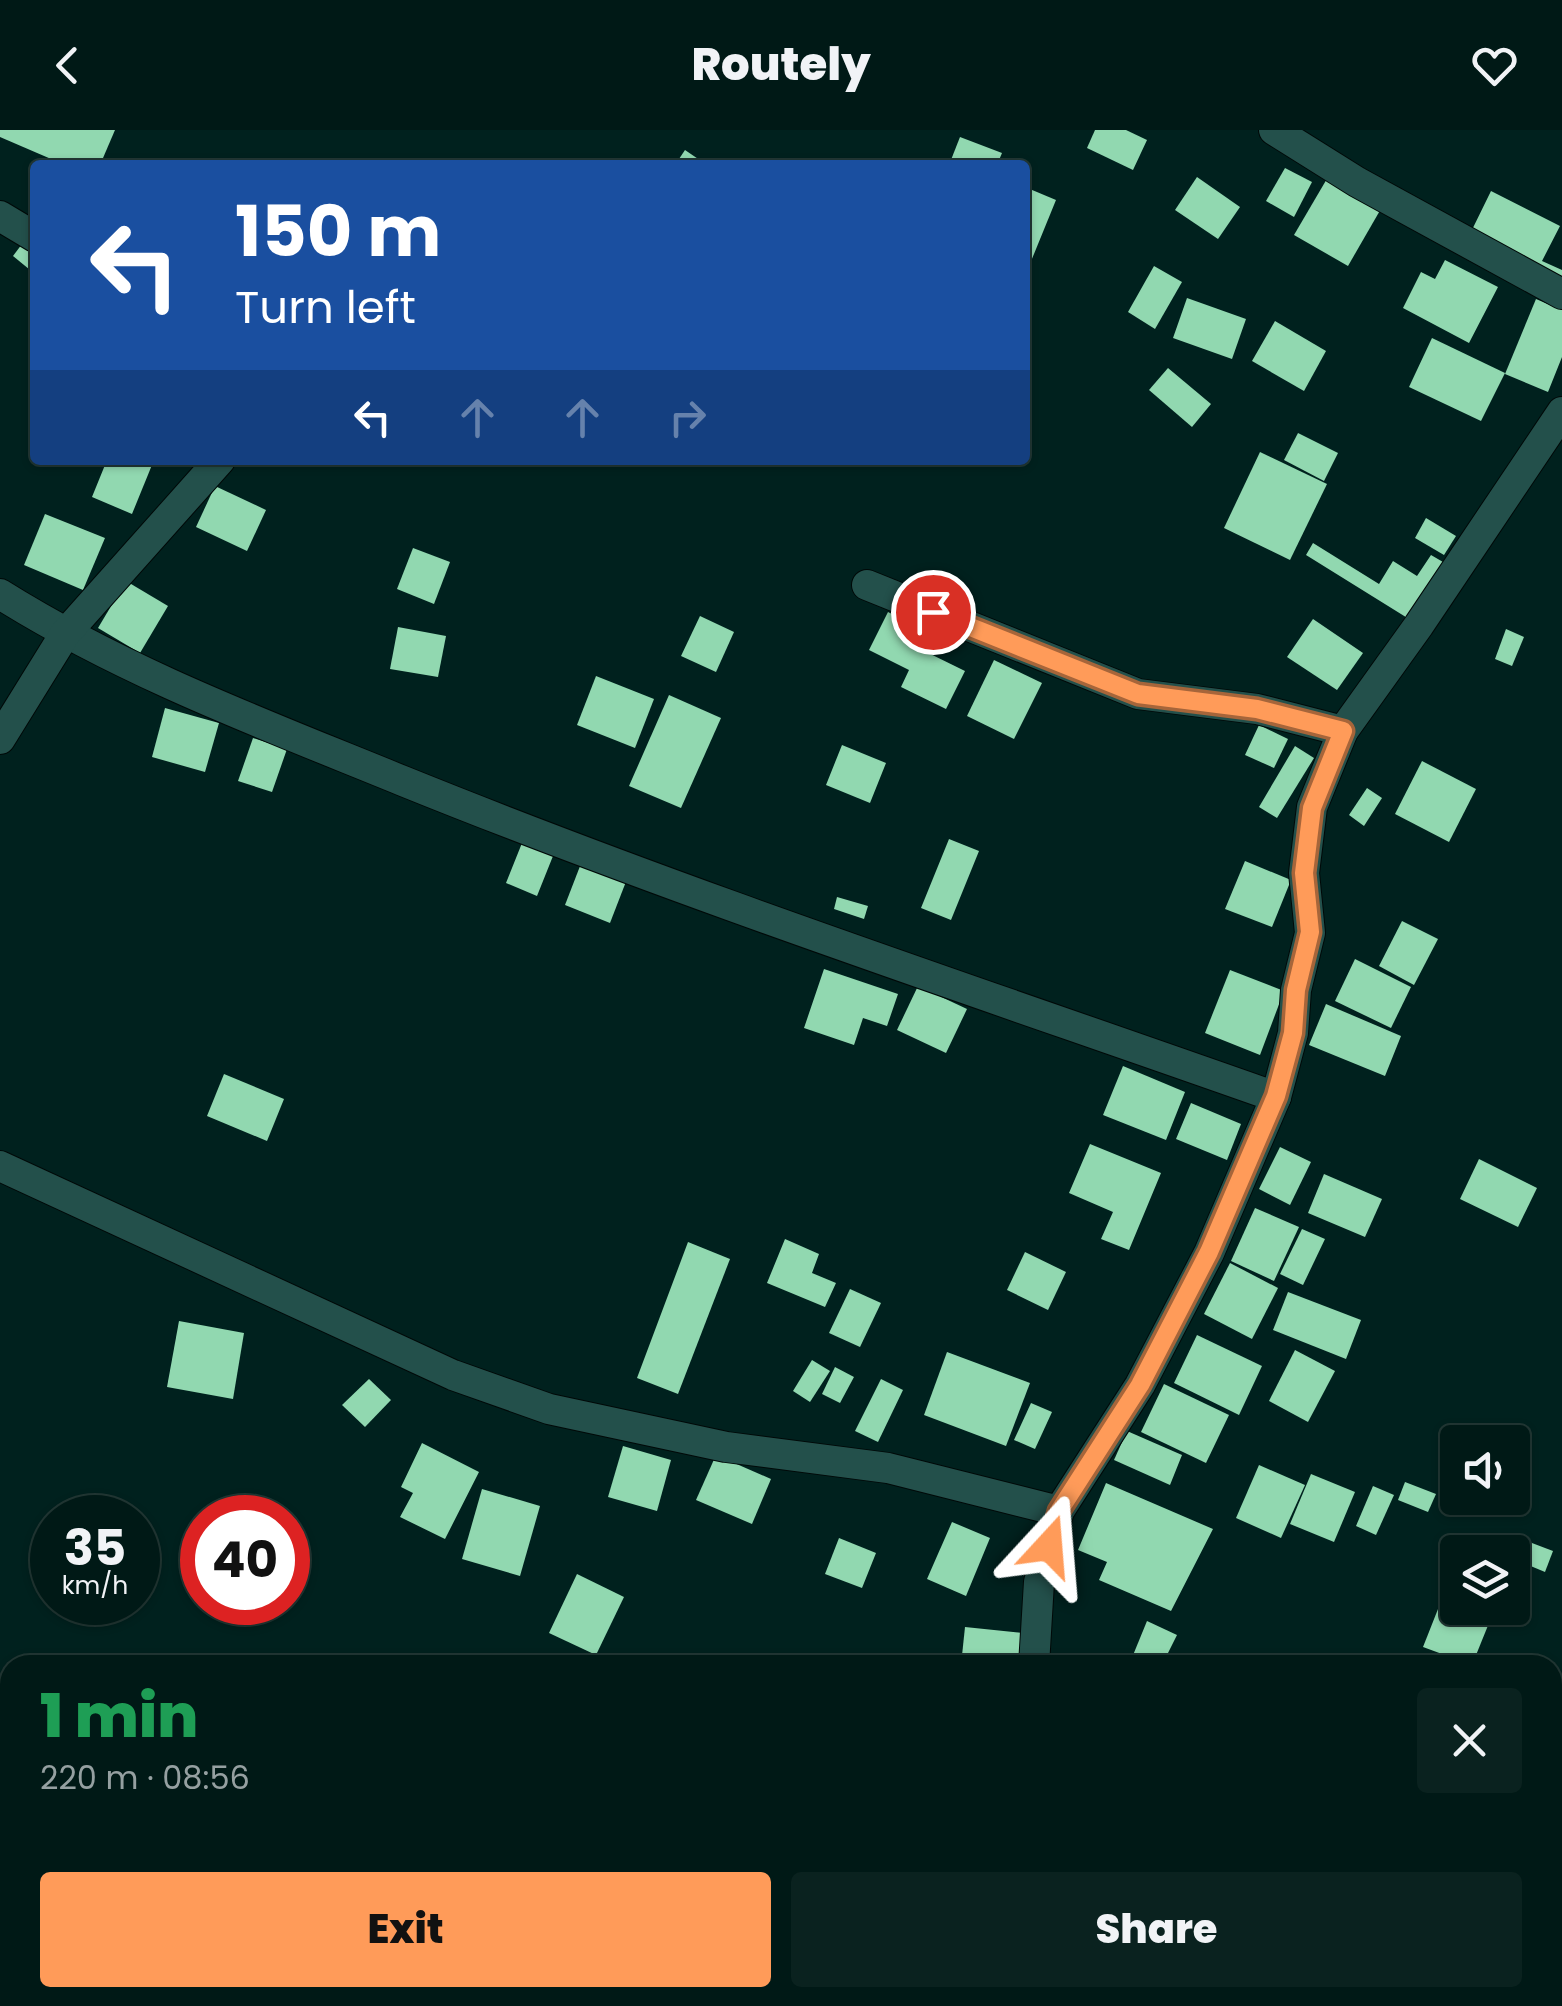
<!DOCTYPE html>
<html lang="en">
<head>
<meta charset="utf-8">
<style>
	body { margin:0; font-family:Poppins,sans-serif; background:#0a221f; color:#f1f3f6; height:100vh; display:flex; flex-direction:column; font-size:38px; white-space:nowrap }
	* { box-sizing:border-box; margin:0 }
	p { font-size:32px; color:#95a0a1 }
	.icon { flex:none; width:55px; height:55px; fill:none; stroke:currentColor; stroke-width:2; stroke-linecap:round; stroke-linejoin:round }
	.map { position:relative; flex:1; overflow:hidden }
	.panel { position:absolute; left:0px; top:1525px; width:1562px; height:352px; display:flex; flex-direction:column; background:#001916; border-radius:30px 30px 0 0; box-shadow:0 2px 8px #0004,0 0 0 2px #223835 }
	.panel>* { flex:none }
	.banner { position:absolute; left:30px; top:30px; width:1000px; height:305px; border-radius:10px; box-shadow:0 2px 8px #0004,0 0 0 2px #223835; background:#1a4fa0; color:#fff; overflow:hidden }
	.buttons { position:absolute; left:1440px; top:1295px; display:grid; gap:20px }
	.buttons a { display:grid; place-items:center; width:90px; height:90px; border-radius:10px; background:#001916; box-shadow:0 2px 8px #0004,0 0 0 2px #223835; font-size:50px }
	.speed { position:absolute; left:30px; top:1365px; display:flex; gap:20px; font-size:50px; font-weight:700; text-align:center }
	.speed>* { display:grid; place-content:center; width:130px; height:130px; border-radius:50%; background:#001916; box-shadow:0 2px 8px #0004,0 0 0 2px #223835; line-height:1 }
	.speed small { font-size:25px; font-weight:400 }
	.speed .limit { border:15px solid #d22; background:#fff; color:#111 }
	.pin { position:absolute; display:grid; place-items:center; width:85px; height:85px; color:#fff; margin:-42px; border:5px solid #fff; border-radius:50%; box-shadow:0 2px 10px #0007 }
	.me { position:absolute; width:110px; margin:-55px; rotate:19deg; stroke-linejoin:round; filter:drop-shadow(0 0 8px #0008) }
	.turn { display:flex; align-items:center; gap:35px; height:210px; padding:0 40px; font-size:45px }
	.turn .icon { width:130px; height:130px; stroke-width:2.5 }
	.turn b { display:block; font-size:70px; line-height:85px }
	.lanes { display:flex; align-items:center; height:95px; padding:0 40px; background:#0003; justify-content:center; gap:50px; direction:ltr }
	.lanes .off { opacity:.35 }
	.round { display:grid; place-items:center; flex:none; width:105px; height:105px; border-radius:10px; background:#0a221f }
	.headline { display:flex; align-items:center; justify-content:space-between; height:170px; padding:0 40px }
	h1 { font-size:60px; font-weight:800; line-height:75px; color:#1e9e55 }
	.cta { display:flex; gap:20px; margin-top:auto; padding:20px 40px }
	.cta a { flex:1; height:115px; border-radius:10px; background:#ff9b59; color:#111; font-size:40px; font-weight:800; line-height:115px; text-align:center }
	.cta a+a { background:#0a221f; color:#f1f3f6 }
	header { display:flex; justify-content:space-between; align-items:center; height:130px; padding:0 40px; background:#001916; font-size:45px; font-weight:800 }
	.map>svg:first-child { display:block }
	.building { fill:#91d8b0 }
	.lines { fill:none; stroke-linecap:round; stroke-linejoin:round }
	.street-casing { stroke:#000908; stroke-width:32 }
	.secondary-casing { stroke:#000908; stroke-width:32 }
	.street { stroke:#23504b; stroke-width:30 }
	.secondary { stroke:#23504b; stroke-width:30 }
	.route-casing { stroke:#a6653a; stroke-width:25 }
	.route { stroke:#ff9b59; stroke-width:18 }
</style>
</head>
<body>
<header><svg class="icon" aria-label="back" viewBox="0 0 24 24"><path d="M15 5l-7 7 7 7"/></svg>Routely<svg class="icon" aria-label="heart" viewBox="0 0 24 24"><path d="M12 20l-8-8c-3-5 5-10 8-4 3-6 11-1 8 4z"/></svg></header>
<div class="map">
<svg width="1562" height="1876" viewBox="0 0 1562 1876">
	<rect width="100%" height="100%" fill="#00211e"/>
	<g class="building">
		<polygon points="0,0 115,0 100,35 65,35 0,7"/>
		<polygon points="1095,0 1126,0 1147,10 1133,40 1087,18"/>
		<polygon points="960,7 1002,23 997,35 949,35"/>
		<polygon points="685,20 707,35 675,35"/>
		<polygon points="1285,38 1312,52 1294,87 1266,71"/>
		<polygon points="1197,47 1240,77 1218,109 1175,80"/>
		<polygon points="1328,47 1382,77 1348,136 1294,105"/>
		<polygon points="1025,57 1056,70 1025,146"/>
		<polygon points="1491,61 1560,96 1542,131 1562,140 1562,155 1468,108"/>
		<polygon points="25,110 35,117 35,144 13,126"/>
		<polygon points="1445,130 1498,157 1469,213 1403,178 1421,142 1435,149"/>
		<polygon points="1154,136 1182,152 1155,199 1128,182"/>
		<polygon points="1187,168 1246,189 1232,229 1173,208"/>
		<polygon points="1536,169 1562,180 1562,227 1548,262 1505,244"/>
		<polygon points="1275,191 1326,221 1304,261 1252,231"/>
		<polygon points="1432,208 1505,243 1481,291 1409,257"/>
		<polygon points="1168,238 1211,274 1192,297 1149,260"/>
		<polygon points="1298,303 1338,323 1324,351 1284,330"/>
		<polygon points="1260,322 1327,354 1290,430 1224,398"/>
		<polygon points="107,330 154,330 132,384 92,367"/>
		<polygon points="215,356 266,380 247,421 196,397"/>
		<polygon points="45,384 105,408 83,460 24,435"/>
		<polygon points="1426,388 1456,406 1444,425 1415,408"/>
		<polygon points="1313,413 1379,454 1393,431 1417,446 1431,425 1443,432 1409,489 1306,425"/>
		<polygon points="413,418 450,432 434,474 397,459"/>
		<polygon points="126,451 168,476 140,523 98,498"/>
		<polygon points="888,482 918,497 910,514 965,541 946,579 901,557 909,540 869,520"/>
		<polygon points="700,486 734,502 716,542 681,526"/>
		<polygon points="1313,489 1363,523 1337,560 1287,527"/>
		<polygon points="398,497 446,506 438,547 390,539"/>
		<polygon points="1506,499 1524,507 1512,536 1495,529"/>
		<polygon points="994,530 1042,553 1014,609 967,586"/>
		<polygon points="596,546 654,569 635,618 577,595"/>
		<polygon points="669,565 721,588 681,678 629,656"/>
		<polygon points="165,578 219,593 205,642 152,627"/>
		<polygon points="1259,595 1288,609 1274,638 1245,625"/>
		<polygon points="253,608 287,619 272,662 238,651"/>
		<polygon points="842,615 886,633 870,673 826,655"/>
		<polygon points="1295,616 1314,628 1277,688 1259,677"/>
		<polygon points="1422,631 1476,659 1449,712 1395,684"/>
		<polygon points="1367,658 1382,668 1364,696 1349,685"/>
		<polygon points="524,708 555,721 537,766 506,753"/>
		<polygon points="949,709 979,721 951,790 921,778"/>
		<polygon points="582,731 627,749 610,793 565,775"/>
		<polygon points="1245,731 1291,750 1272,797 1225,779"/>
		<polygon points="837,767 868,776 864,789 834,779"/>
		<polygon points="1402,791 1438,809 1414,855 1379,836"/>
		<polygon points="1355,829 1411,857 1391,898 1335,871"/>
		<polygon points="824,839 898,864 887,896 863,888 854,915 804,898"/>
		<polygon points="1230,840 1284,861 1260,925 1205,903"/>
		<polygon points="918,856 967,879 946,923 897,900"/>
		<polygon points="1326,874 1401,906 1385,946 1309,915"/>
		<polygon points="1123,936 1185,962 1166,1010 1103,985"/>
		<polygon points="224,944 284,969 267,1011 207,986"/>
		<polygon points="1191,973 1241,994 1227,1030 1176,1009"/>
		<polygon points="1090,1014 1161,1043 1129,1120 1101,1109 1113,1082 1069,1063"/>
		<polygon points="1280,1017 1311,1032 1290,1075 1259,1059"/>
		<polygon points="1479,1029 1537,1058 1518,1097 1460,1069"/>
		<polygon points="1324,1044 1382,1069 1365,1107 1308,1083"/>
		<polygon points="1255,1078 1299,1097 1274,1151 1231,1131"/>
		<polygon points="1302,1099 1325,1109 1303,1155 1280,1144"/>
		<polygon points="785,1109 819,1124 812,1143 836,1153 825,1177 767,1153"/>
		<polygon points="688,1112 730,1129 678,1264 637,1248"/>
		<polygon points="1025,1122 1066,1142 1048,1180 1007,1160"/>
		<polygon points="1230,1133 1278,1158 1252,1209 1204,1184"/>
		<polygon points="850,1159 881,1173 860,1217 829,1203"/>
		<polygon points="1288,1162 1361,1190 1346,1229 1273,1200"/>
		<polygon points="179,1191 244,1203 233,1269 167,1257"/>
		<polygon points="1197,1205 1262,1236 1239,1285 1174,1253"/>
		<polygon points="1295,1220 1335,1241 1308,1292 1269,1271"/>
		<polygon points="947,1222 1030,1253 1006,1316 924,1285"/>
		<polygon points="812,1230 830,1241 810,1272 793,1261"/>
		<polygon points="835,1237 854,1247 840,1273 822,1264"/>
		<polygon points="369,1249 391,1270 365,1297 342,1275"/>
		<polygon points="881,1249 903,1260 878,1312 855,1301"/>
		<polygon points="1164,1254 1229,1285 1206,1333 1141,1302"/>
		<polygon points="1031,1273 1052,1282 1035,1319 1014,1310"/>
		<polygon points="1127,1301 1182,1325 1170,1355 1114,1330"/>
		<polygon points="422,1313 479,1342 445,1409 400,1387 413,1363 401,1357"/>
		<polygon points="623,1316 671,1330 657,1381 608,1367"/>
		<polygon points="716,1325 771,1349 752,1394 696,1370"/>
		<polygon points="1259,1335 1305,1355 1281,1408 1236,1388"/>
		<polygon points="1311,1344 1355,1362 1334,1412 1290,1394"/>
		<polygon points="1405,1352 1436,1364 1428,1382 1398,1370"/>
		<polygon points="1106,1353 1213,1399 1171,1481 1099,1450 1107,1432 1078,1420"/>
		<polygon points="1373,1356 1394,1365 1376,1405 1356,1396"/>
		<polygon points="482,1359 540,1376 520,1446 462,1429"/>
		<polygon points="952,1392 990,1408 966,1466 927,1449"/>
		<polygon points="839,1408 876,1423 862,1458 825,1444"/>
		<polygon points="1524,1410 1553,1421 1545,1442 1516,1430"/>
		<polygon points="577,1444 624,1467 596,1525 549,1503"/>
		<polygon points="1440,1474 1489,1493 1472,1535 1423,1517"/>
		<polygon points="1147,1491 1177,1505 1162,1535 1129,1535"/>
		<polygon points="965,1497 1023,1503 1020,1535 961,1535"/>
		<polygon points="235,1868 296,1868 292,1876 232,1876"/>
		<polygon points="302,1868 327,1868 337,1870 335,1876 299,1876"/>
		<polygon points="854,1868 919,1868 915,1876 850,1876"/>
	</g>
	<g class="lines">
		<defs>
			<g id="street">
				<polyline points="1274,0 1357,52 1562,164"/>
				<polyline points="0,86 35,107"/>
				<polyline points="867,455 1138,564 1257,579 1343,601"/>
				<path d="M 0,464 C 126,543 266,595 403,651 C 690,767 984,864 1276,967"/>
				<polyline points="0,609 65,504 220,330"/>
				<polyline points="0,1036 453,1245 549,1279 726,1317 888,1338 1059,1381"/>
				<polyline points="1552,1764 1562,1732"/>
				<polyline points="1287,1868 1292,1876"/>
				<polyline points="1520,1876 1522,1868"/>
			</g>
			<g id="secondary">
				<polyline points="1034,1535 1039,1452 1059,1381 1140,1255 1209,1123 1276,967 1293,903 1296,860 1310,803 1304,743 1312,677 1343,601 1419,495 1562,282"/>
				<polyline points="976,1876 982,1868"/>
			</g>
		</defs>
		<use href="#street" class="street-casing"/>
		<use href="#secondary" class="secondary-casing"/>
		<use href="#street" class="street"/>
		<use href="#secondary" class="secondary"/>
	</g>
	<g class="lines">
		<defs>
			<polyline id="route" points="933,482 1138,564 1257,579 1343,601 1312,678 1304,743 1310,802 1296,860 1293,903 1276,966 1209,1122 1140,1255 1059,1381 1049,1416"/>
		</defs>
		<use href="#route" class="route-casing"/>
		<use href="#route" class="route"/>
	</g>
</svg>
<div class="buttons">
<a><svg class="icon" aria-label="sound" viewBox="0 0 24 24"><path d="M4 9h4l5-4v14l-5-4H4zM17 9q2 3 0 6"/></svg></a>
<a><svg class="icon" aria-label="layers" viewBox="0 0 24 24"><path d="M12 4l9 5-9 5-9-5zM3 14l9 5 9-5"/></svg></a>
</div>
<div class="speed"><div>35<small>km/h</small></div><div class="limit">40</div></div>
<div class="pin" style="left:933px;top:482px;background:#d93025"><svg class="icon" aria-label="arrive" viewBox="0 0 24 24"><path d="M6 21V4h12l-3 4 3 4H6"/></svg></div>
<svg class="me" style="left:1049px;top:1416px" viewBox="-20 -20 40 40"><path d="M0-17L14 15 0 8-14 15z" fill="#ff9b59" stroke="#fff" stroke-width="4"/></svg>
<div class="banner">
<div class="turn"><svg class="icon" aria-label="left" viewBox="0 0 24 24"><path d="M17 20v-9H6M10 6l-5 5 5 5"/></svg><div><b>150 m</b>Turn left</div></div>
<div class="lanes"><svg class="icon" aria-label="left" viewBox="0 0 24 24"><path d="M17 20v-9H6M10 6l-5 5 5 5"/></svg><svg class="icon off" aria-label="ahead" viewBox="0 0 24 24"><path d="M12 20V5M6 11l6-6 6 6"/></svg><svg class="icon off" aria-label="ahead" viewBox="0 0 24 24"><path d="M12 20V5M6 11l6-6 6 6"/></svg><svg class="icon off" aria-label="right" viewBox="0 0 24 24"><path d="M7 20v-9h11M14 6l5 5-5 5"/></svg></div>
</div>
<section class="panel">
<div class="headline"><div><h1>1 min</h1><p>220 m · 08:56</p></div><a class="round"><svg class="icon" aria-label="close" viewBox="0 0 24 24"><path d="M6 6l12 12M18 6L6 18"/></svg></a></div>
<div class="cta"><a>Exit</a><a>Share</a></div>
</section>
</div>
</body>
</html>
